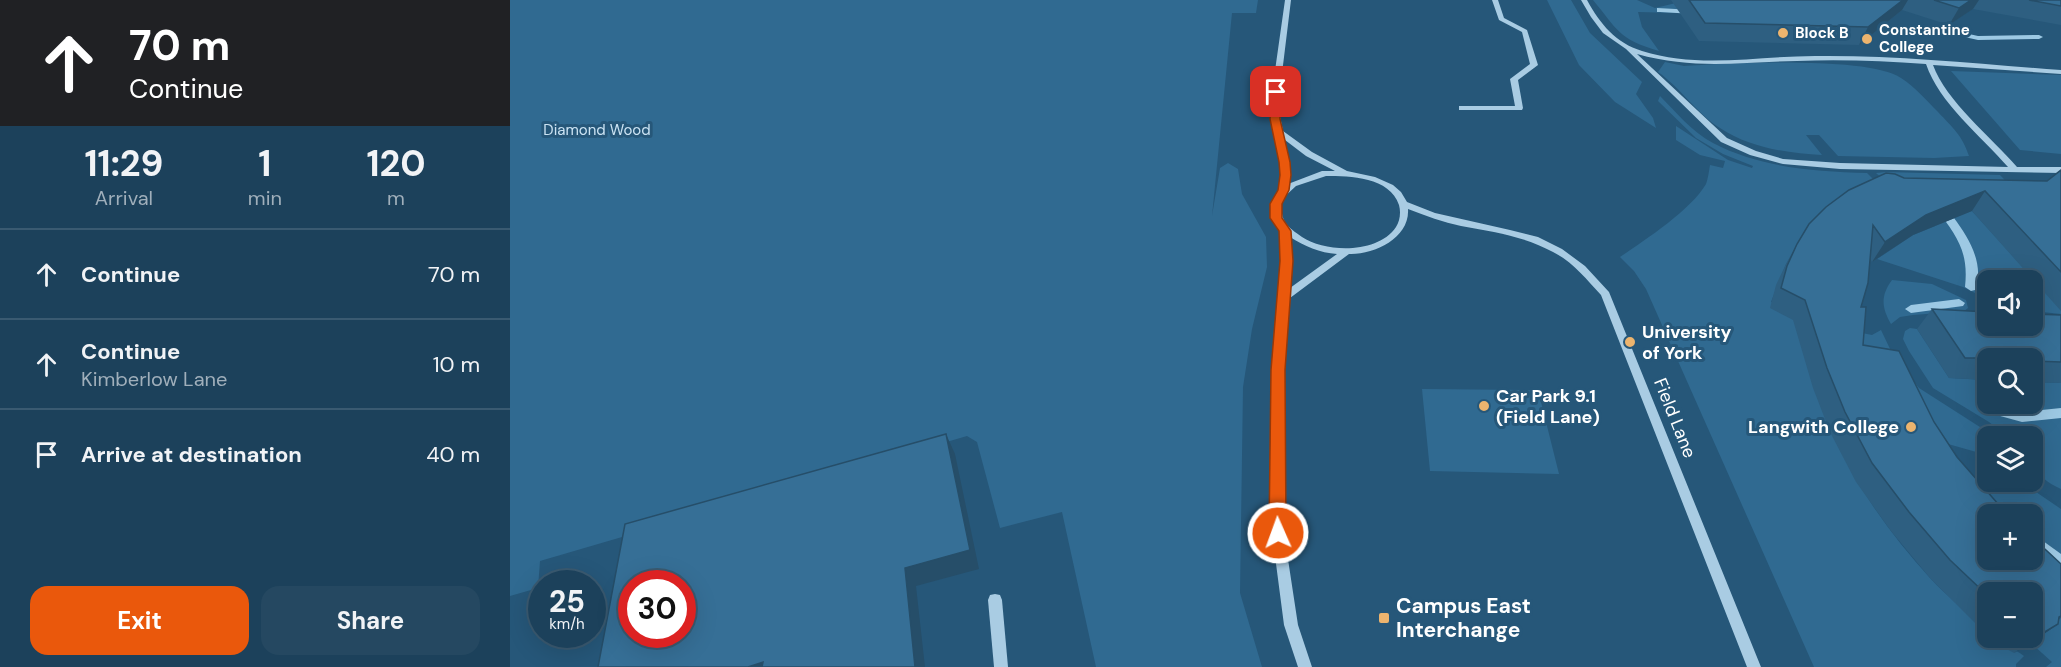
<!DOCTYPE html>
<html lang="en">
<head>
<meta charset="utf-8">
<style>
	body { margin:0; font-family:"DM Sans",sans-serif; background:#254861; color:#f1f3f6; height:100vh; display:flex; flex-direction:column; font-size:22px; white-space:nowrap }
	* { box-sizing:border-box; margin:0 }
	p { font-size:20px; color:#a0afbb }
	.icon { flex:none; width:33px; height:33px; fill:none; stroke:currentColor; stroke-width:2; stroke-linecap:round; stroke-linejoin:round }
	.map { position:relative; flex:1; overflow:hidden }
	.panel { display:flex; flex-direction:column; background:#1c415b; width:510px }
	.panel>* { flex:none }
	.hud { background:#202124; color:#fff; overflow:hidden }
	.controls { position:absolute; left:1467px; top:270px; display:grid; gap:12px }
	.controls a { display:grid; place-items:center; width:66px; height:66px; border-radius:12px; background:#1c415b; box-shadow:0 6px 24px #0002,0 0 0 2px #3a5a71; font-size:30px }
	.speed { position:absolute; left:18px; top:570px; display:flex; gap:12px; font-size:30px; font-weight:700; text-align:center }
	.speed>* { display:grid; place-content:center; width:78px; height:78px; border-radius:50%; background:#1c415b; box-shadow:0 6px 24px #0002,0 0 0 2px #3a5a71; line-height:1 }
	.speed small { font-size:15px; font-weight:400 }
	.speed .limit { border:9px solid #d22; background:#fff; color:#111 }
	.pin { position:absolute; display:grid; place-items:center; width:51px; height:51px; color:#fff; margin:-26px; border-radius:12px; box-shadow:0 3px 9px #0006 }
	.me { position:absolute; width:66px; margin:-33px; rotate:358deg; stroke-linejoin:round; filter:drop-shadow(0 0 4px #0008) }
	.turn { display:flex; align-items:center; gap:21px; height:126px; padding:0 30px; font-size:27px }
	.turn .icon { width:78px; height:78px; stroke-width:2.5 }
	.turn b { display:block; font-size:42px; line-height:51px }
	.eta { display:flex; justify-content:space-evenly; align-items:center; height:102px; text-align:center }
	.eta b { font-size:36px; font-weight:700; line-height:42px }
	.cta { display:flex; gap:12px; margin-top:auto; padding:12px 30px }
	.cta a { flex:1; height:69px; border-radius:18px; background:#ea580c; color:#fff; font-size:24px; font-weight:700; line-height:69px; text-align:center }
	.cta a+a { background:#254861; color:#f1f3f6 }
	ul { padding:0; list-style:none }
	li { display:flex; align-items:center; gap:18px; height:90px; padding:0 30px; border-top:2px solid #3a5a71 }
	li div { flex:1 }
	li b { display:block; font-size:22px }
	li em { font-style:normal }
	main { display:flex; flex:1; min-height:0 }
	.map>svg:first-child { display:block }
	.green { fill:#306a91 }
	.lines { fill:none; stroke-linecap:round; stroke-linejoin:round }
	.stream { fill:#9dc9e4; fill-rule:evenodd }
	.minor { fill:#a9cce3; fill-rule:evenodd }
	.wall { fill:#2e5f81 }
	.shaded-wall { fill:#264e69 }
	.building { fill:#366f96; stroke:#264e69; stroke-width:1.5; fill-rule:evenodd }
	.route { fill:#ea580c; stroke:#983908; stroke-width:1.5 }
	.poi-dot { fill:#ecb46e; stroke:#265779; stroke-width:2 }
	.labels { text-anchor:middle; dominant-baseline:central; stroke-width:6; stroke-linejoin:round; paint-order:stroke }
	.far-poi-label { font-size:15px; font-weight:bold; fill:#fff; stroke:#265779; text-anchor:start }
	.far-park-label { font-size:15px; fill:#cbe3f3; stroke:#265779 }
	.poi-label { font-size:18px; font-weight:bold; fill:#fff; stroke:#265779; text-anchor:start }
	.street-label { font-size:18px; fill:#fff; stroke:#265779 }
	.near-poi-label { font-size:21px; font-weight:bold; fill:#fff; stroke:#265779; text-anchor:start }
</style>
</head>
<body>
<main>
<section class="panel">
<div class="hud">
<div class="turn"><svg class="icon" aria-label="ahead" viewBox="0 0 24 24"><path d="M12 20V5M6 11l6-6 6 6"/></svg><div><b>70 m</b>Continue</div></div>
</div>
<div class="eta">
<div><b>11:29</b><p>Arrival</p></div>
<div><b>1</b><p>min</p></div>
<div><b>120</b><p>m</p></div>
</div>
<ul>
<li><svg class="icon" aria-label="ahead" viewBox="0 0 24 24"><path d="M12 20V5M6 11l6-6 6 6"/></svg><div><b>Continue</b></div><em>70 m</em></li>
<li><svg class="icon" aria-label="ahead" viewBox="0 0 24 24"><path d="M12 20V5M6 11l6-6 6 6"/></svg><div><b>Continue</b><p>Kimberlow Lane</p></div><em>10 m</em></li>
<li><svg class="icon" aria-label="arrive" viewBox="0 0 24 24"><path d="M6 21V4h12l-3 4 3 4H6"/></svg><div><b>Arrive at destination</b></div><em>40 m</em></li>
</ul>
<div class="cta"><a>Exit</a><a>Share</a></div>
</section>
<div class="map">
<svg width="1551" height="667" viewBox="0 0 1551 667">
	<rect width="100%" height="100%" fill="#265779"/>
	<g class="green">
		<polygon points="0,0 748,0 746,13 722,13 702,216 710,168 718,163 728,169 732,194 756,237 757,267 742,329 733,387 730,593 752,667 586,667 552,512 490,528 467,442 457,436 30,561 28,588 0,596"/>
		<polygon points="1037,0 1061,0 1080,33 1132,82 1126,94 1143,118 1146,128 1105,102 1069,65"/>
		<path d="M 1083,0 L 1127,0 L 1145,8 L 1166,3 L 1209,14 L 1128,12 L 1132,27 L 1149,51 C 1108,39 1108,30 1083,0 Z"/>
		<path d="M 1155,62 L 1174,66 C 1218,63 1359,56 1391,78 C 1405,87 1417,101 1428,112 C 1443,128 1452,135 1459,156 L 1424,158 L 1328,156 L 1309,135 L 1296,135 L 1312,155 C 1277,153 1240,148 1210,128 C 1187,114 1171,88 1148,72 Z"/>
		<polygon points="1441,71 1551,75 1551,154 1510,150"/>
		<path d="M 1150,96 C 1166,112 1182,132 1203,143 C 1251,168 1303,171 1357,173 L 1382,198 L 1288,244 L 1276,264 L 1261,302 L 1342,331 L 1362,335 L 1371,330 L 1381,351 L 1409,388 L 1484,436 L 1478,436 L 1477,455 L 1431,442 L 1297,365 C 1320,446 1363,516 1420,578 C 1437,597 1465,617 1478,638 L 1483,638 C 1493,648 1503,647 1514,656 L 1506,664 L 1506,667 L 1304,667 L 1136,289 L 1124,271 L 1110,257 C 1135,240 1181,210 1196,184 C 1198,179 1199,171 1200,165 L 1213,168 L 1215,161 L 1190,155 L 1166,140 L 1166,126 L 1218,160 L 1242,168 L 1243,166 L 1213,154 L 1186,138 L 1148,101 Z"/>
		<polygon points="1376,172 1490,175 1514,200 1452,200 1551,309 1551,314 1523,311 1522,280 1478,280 1477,299 1453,287 1367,259 1403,235 1425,226 1366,173"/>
		<path d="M 1382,280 L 1422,284 L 1456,300 L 1458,308 L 1454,311 L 1403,315 L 1390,317 L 1381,324 C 1372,308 1370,296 1382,280 Z"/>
		<path d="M 1400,328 L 1407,329 L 1439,378 L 1477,380 L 1478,404 L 1522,404 L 1523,382 L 1551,383 L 1551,489 C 1523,476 1523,464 1522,436 L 1497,436 L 1479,422 L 1423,388 L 1399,351 L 1393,339 L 1395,331 Z"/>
		<polygon points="912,389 1028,390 1049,474 920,471"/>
		<polygon points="1512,488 1526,492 1551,509 1551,605 1522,560 1522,514 1478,514 1479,495 1492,489"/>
		<polygon points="1551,618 1551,667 1536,667 1542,662 1521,643 1525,634"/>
	</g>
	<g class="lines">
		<g class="stream">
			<polygon points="1147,8 1184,10 1188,12 1184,14 1150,12 1147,12"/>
			<polygon points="1441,30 1468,36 1529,35 1533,37 1529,39 1468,40 1441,34"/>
			<path d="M 1431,205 C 1437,207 1440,213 1444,218 C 1459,238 1475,265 1465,290 L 1461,291 L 1455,287 C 1459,250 1446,236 1426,208 Z"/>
			<polygon points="1449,299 1455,303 1453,306 1401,313 1395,309 1401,305"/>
			<polygon points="1477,402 1512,412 1551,408 1551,418 1512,422 1472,411 1470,407 1472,403"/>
			<polygon points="1522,533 1551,554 1551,570 1546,568 1522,548"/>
		</g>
		<g class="minor">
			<path d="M 775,0 L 781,0 L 768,106 L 773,131 L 802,152 L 837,171 L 865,177 L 883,185 L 891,192 L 897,202 L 925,213 L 1000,230 L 1028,237 L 1052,249 L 1075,266 L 1099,292 L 1251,667 L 1237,667 L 1091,295 C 1076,279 1063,262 1043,252 C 1014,236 983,232 951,226 C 933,222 916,216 898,209 C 900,238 864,255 839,254 L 780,298 L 773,370 L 774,533 L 788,625 L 802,667 L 788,667 L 774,625 L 762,533 L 763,370 L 770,297 L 771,230 L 762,215 L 763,199 L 769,192 L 771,162 L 760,106 ZM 775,140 L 796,156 L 825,171 L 812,171 L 778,184 L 779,162 ZM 816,176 C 840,176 880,177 889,205 C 891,212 890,221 886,227 C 868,254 816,253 792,237 C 775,225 770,221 772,199 L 786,186 ZM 780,237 C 794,246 810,253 827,254 L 780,288 Z"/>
			<polygon points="982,0 988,0 994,18 1017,30 1028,65 1008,80 1013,108 1012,110 949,110 949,106 1005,106 1000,79 1020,64 1012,32 989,20"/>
			<path d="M 1071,0 L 1077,0 C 1090,24 1106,43 1132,51 C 1189,69 1247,56 1305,56 C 1387,55 1469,64 1551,70 L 1551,74 L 1423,65 C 1436,101 1481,137 1507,167 L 1551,167 L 1551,173 L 1330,169 L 1273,164 L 1240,155 L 1211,142 L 1116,49 L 1093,33 L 1081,17 ZM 1127,54 C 1184,70 1230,62 1287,61 C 1330,59 1373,61 1416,64 C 1429,103 1471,136 1498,167 L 1330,163 L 1273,159 L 1246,151 L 1217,138 Z"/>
			<polygon points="485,594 490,595 492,600 498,667 484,667 478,600 480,595"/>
		</g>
	</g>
	<g class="wall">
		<polygon points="1161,0 1551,0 1551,25 1463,9 1439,25 1392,10 1349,45 1189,41"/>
		<polygon points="1551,170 1551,311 1462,211 1403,235 1362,262 1360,259 1351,307 1353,345 1424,422 1549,620 1548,624 1524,641 1504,653 1491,646 1484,638 1522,638 1522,592 1478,592 1478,636 1420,578 1381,531 1346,482 1320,432 1303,388 1283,320 1260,308 1266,285 1276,264 1287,244 1394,178 1537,181"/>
		<polygon points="1422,309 1551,315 1551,383 1522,382 1522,358 1478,358 1478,380 1439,378 1407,329"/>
	</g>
	<g class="shaded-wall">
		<polygon points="1393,0 1398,0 1392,10 1349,45 1358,27"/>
		<polygon points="1461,0 1469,0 1463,9 1439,25 1449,8"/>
		<polygon points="1475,191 1462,211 1403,235 1362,262 1375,242 1416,215"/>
		<polygon points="436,434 445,454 469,569 406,586 415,667 405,667 395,568"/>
		<polygon points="1548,624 1524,641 1504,653 1528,636"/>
		<polygon points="253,662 258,667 238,667"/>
	</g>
	<g class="building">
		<polygon points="1179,0 1393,0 1358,27 1195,23"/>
		<polygon points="1424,0 1461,0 1449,8"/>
		<polygon points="1519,0 1551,0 1551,6"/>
		<polygon points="1551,170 1551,272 1475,191 1416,215 1375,242 1363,225 1358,283 1351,307 1356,307 1353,345 1389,351 1424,422 1447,457 1489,505 1498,514 1478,514 1478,560 1522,560 1522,537 1551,564 1551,616 1549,617 1548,624 1528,636 1522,633 1522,592 1478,592 1478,596 1440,560 1399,512 1362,463 1335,412 1317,368 1295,300 1271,288 1277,266 1287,244 1299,224 1316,207 1339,190 1376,173 1385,174 1394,178 1537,181"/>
		<polygon points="1422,309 1478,312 1478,326 1522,326 1522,314 1551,315 1551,362 1522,361 1522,358 1455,358"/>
		<path d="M 436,434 L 460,550 L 395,568 L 405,667 L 252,667 L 253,662 L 238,667 L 88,667 L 115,524 ZM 122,584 L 172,584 L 172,634 L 122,634 Z"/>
	</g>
	<polygon class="route" points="763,90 771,92 770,119 780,162 781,175 779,190 772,204 772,218 781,231 783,261 775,370 776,533 774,538 768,541 762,538 759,533 761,370 770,261 769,231 760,218 760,204 768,190 770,175 769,162 760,119"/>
	<g class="poi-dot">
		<circle cx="1273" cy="33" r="6"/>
		<circle cx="1357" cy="39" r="6"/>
		<circle cx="1120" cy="342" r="6"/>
		<circle cx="974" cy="406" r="6"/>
		<circle cx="1401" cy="427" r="6"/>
		<rect x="868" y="612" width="12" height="12" rx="3"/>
	</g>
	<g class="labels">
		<g class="far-poi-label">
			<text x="1369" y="30">Constantine<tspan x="1369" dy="17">College</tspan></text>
			<text x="1285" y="33">Block B</text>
		</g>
		<g class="far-park-label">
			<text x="87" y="130">Diamond Wood</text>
		</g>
		<g class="poi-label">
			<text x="1132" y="332">University<tspan x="1132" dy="21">of York</tspan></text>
			<text x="986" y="396">Car Park 9.1<tspan x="986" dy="21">(Field Lane)</tspan></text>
			<text x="1389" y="427" text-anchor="end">Langwith College</text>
		</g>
		<g class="street-label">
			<text transform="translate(1165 418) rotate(68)">Field Lane</text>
		</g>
		<g class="near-poi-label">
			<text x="886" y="606">Campus East<tspan x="886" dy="24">Interchange</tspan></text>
		</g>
	</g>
</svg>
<div class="controls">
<a><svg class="icon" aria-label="sound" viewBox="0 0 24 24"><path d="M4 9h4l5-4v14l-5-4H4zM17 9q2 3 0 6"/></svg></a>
<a><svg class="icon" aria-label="search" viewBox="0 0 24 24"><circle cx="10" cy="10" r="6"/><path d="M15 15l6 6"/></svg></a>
<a><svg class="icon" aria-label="layers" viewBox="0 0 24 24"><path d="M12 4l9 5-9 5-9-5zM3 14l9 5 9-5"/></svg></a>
<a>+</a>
<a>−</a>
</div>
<div class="speed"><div>25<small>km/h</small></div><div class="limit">30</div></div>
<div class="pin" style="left:766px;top:92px;background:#d93025"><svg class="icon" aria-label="arrive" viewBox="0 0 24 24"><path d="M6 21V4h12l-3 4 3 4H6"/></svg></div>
<svg class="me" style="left:768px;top:533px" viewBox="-20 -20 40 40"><circle r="17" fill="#ea580c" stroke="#fff" stroke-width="3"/><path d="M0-11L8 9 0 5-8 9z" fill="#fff"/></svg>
</div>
</main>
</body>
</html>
